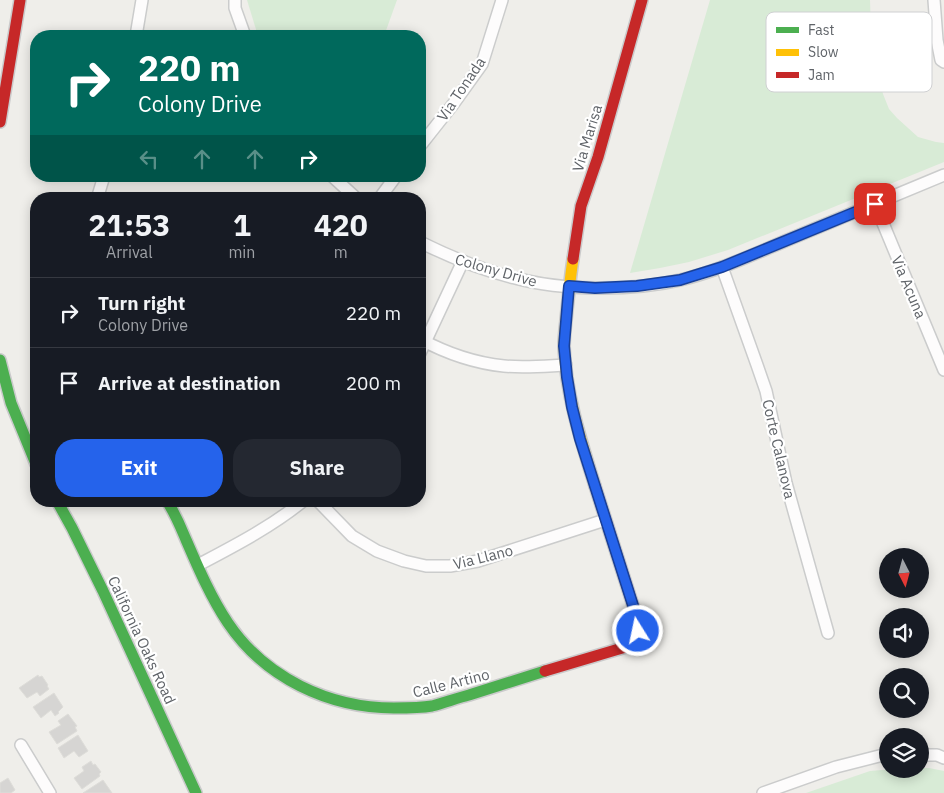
<!DOCTYPE html>
<html lang="en">
<head>
<meta charset="utf-8">
<style>
	body { margin:0; font-family:"IBM Plex Sans",sans-serif; background:#242831; color:#f1f3f6; height:100vh; display:flex; flex-direction:column; font-size:19px; white-space:nowrap }
	* { box-sizing:border-box; margin:0 }
	p { font-size:16px; color:#9ea1a6 }
	.icon { flex:none; width:28px; height:28px; fill:none; stroke:currentColor; stroke-width:2; stroke-linecap:round; stroke-linejoin:round }
	.map { position:relative; flex:1; overflow:hidden }
	.side { position:absolute; left:30px; top:192px; width:396px; height:315px; display:flex; flex-direction:column; background:#171b24; border-radius:20px; box-shadow:0 2px 12px #0003 }
	.side>* { flex:none }
	.hud { position:absolute; left:30px; top:30px; width:396px; height:152px; border-radius:20px; box-shadow:0 2px 12px #0003; background:#00695c; color:#fff; overflow:hidden }
	.needle { width:32px; rotate:174deg }
	.tools { position:absolute; left:879px; top:548px; display:grid; gap:10px }
	.tools a { display:grid; place-items:center; width:50px; height:50px; border-radius:50%; background:#171b24; box-shadow:0 2px 12px #0003; font-size:25px }
	.pin { position:absolute; display:grid; place-items:center; width:42px; height:42px; color:#fff; margin:-21px; border-radius:10px; box-shadow:0 2px 8px #0006 }
	.me { position:absolute; width:55px; margin:-28px; rotate:350deg; stroke-linejoin:round; filter:drop-shadow(0 0 4px #0008) }
	.turn { display:flex; align-items:center; gap:18px; height:105px; padding:0 25px; font-size:22px }
	.turn .icon { width:65px; height:65px; stroke-width:2.5 }
	.turn b { display:block; font-size:35px; line-height:42px }
	.lanes { display:flex; align-items:center; height:48px; padding:0 25px; background:#0003; justify-content:center; gap:25px; direction:ltr }
	.lanes .off { opacity:.35 }
	.eta { display:flex; justify-content:space-evenly; align-items:center; height:85px; text-align:center }
	.eta b { font-size:30px; font-weight:700; line-height:35px }
	.cta { display:flex; gap:10px; margin-top:auto; padding:10px 25px }
	.cta a { flex:1; height:58px; border-radius:20px; background:#2563eb; color:#fff; font-size:20px; font-weight:700; line-height:58px; text-align:center }
	.cta a+a { background:#242831; color:#f1f3f6 }
	ul { padding:0; list-style:none }
	li { display:flex; align-items:center; gap:15px; height:70px; padding:0 25px; border-top:1px solid #363941 }
	li div { flex:1 }
	li b { display:block; font-size:19px }
	li em { font-style:normal }
	.map>svg:first-child { display:block }
	.green { fill:#d8ebd6 }
	.building { fill:#d6d5d3; stroke:#deddd9 }
	.lines { fill:none; stroke-linecap:round; stroke-linejoin:round }
	.street-casing { stroke:#cbcccc; stroke-width:14 }
	.fast-casing { stroke:#cacacb; stroke-width:14 }
	.slow-casing { stroke:#cacacb; stroke-width:14 }
	.jam-casing { stroke:#cacacb; stroke-width:14 }
	.street { stroke:#fdfcfc; stroke-width:11 }
	.fast { stroke:#4caf50; stroke-width:11 }
	.slow { stroke:#ffc107; stroke-width:11 }
	.jam { stroke:#c62828; stroke-width:11 }
	.route-casing { stroke:#184099; stroke-width:12 }
	.route { stroke:#2563eb; stroke-width:9 }
	.labels { text-anchor:middle; dominant-baseline:central; stroke-width:4.5; stroke-linejoin:round; paint-order:stroke }
	.street-label { font-size:15px; fill:#5f6368; stroke:#fff }
	.key { fill:#fff; stroke:#cfd0d2; stroke-width:1 }
	.key-label { font-size:14px; fill:#5f6368 }
</style>
</head>
<body>
<div class="map">
<svg width="944" height="793" viewBox="0 0 944 793">
	<rect width="100%" height="100%" fill="#efeeea"/>
	<g class="green">
		<polygon points="247,0 397,0 384,36 258,36"/>
		<polygon points="710,0 870,0 871,32 875,64 883,94 889,109 897,118 918,137 936,142 944,143 944,162 728,250 689,262 660,268 630,273"/>
		<polygon points="920,768 929,768 944,771 944,793 806,793 870,771 894,769"/>
	</g>
	<g class="building">
		<polygon points="38,675 39,677 42,676 48,685 47,686 49,689 40,696 37,692 27,698 19,688"/>
		<polygon points="54,693 63,707 58,712 59,713 55,716 51,710 41,718 33,707"/>
		<polygon points="68,714 77,726 75,727 77,731 57,744 49,732 61,725 58,721"/>
		<polygon points="78,735 88,751 79,757 74,751 64,758 58,748"/>
		<polygon points="91,761 93,765 95,764 101,772 99,774 100,776 82,789 74,778 84,771 82,767"/>
		<polygon points="8,778 15,790 11,793 0,793 0,783"/>
		<polygon points="103,780 112,793 83,793"/>
	</g>
	<g class="lines">
		<defs>
			<g id="street">
				<polyline points="235,0 235,8 245,36"/>
				<polyline points="934,0 937,40 941,60 944,62"/>
				<polyline points="136,36 142,0"/>
				<polyline points="420,146 454,103 482,64 502,0"/>
				<polyline points="332,176 357,199"/>
				<polyline points="97,199 104,176"/>
				<polyline points="379,199 396,176"/>
				<polyline points="875,204 944,370"/>
				<path d="M 420,242 C 450,257 482,270 515,278 C 563,291 633,291 680,280 C 718,271 754,254 790,239 C 841,218 893,196 944,175"/>
				<polyline points="722,267 757,365 766,391 786,483 828,633"/>
				<path d="M 420,339 C 446,353 474,363 504,366 C 525,368 545,366 566,365"/>
				<polyline points="420,353 463,261"/>
				<polyline points="318,501 352,536 377,551 404,561 426,566 450,566 478,561 605,520"/>
				<path d="M 198,565 C 234,546 271,527 303,501"/>
				<polyline points="21,745 50,793"/>
				<polyline points="920,755 937,755 944,758"/>
				<polyline points="763,793 836,767 883,755 888,755"/>
			</g>
			<g id="fast">
				<polyline points="0,360 11,403 36,464"/>
				<polyline points="57,501 72,528 103,591 196,793"/>
				<path d="M 167,501 C 174,512 179,523 184,535 C 197,565 210,596 228,623 C 265,678 329,708 394,708 C 407,708 420,708 432,706 C 444,703 457,698 469,695 C 494,687 519,679 545,671"/>
			</g>
			<path id="slow" d="M 573,259 C 570,279 568,300 566,320 C 565,329 564,338 564,347 C 566,395 581,441 595,486"/>
			<g id="jam">
				<polyline points="0,122 20,0"/>
				<polyline points="573,259 581,206 598,157 642,0"/>
				<path d="M 545,671 L 629,646 C 637,637 638,629 637,618 L 595,486"/>
			</g>
		</defs>
		<use href="#street" class="street-casing"/>
		<use href="#fast" class="fast-casing"/>
		<use href="#slow" class="slow-casing"/>
		<use href="#jam" class="jam-casing"/>
		<use href="#street" class="street"/>
		<use href="#fast" class="fast"/>
		<use href="#slow" class="slow"/>
		<use href="#jam" class="jam"/>
	</g>
	<g class="lines">
		<defs>
			<polyline id="route" points="638,631 637,618 580,439 572,407 567,377 564,346 569,286 595,288 637,286 680,280 722,267 875,204"/>
		</defs>
		<use href="#route" class="route-casing"/>
		<use href="#route" class="route"/>
	</g>
	<g class="labels">
		<g class="street-label">
			<text transform="translate(461 89) rotate(-56)">Via Tonada</text>
			<text transform="translate(587 138) rotate(-73)">Via Marisa</text>
			<text transform="translate(496 270) rotate(16)">Colony Drive</text>
			<text transform="translate(909 287) rotate(67)">Via Acuna</text>
			<text transform="translate(779 449) rotate(77)">Corte Calanova</text>
			<text transform="translate(483 557) rotate(-14)">Via Llano</text>
			<text transform="translate(142 640) rotate(65)">California Oaks Road</text>
			<text transform="translate(451 683) rotate(-14)">Calle Artino</text>
		</g>
	</g>
	<rect x="766" y="12" width="166" height="80" rx="8" class="key"/>
	<rect x="776" y="27" width="23" height="6" fill="#4caf50"/>
	<rect x="776" y="49" width="23" height="7" fill="#ffc107"/>
	<rect x="776" y="72" width="23" height="6" fill="#c62828"/>
	<g class="key-label">
		<text x="808" y="35">Fast</text>
		<text x="808" y="57">Slow</text>
		<text x="808" y="80">Jam</text>
	</g>
</svg>
<div class="tools">
<a><svg class="needle" viewBox="-14 -14 28 28"><path d="M0-13l5 13h-10z" fill="#e53935"/><path d="M0 13l5-13h-10z" fill="#9ea1a6"/></svg></a>
<a><svg class="icon" aria-label="sound" viewBox="0 0 24 24"><path d="M4 9h4l5-4v14l-5-4H4zM17 9q2 3 0 6"/></svg></a>
<a><svg class="icon" aria-label="search" viewBox="0 0 24 24"><circle cx="10" cy="10" r="6"/><path d="M15 15l6 6"/></svg></a>
<a><svg class="icon" aria-label="layers" viewBox="0 0 24 24"><path d="M12 4l9 5-9 5-9-5zM3 14l9 5 9-5"/></svg></a>
</div>
<div class="pin" style="left:875px;top:204px;background:#d93025"><svg class="icon" aria-label="arrive" viewBox="0 0 24 24"><path d="M6 21V4h12l-3 4 3 4H6"/></svg></div>
<svg class="me" style="left:638px;top:631px" viewBox="-20 -20 40 40"><circle r="17" fill="#2563eb" stroke="#fff" stroke-width="3"/><path d="M0-11L8 9 0 5-8 9z" fill="#fff"/></svg>
<div class="hud">
<div class="turn"><svg class="icon" aria-label="right" viewBox="0 0 24 24"><path d="M7 20v-9h11M14 6l5 5-5 5"/></svg><div><b>220 m</b>Colony Drive</div></div>
<div class="lanes"><svg class="icon off" aria-label="left" viewBox="0 0 24 24"><path d="M17 20v-9H6M10 6l-5 5 5 5"/></svg><svg class="icon off" aria-label="ahead" viewBox="0 0 24 24"><path d="M12 20V5M6 11l6-6 6 6"/></svg><svg class="icon off" aria-label="ahead" viewBox="0 0 24 24"><path d="M12 20V5M6 11l6-6 6 6"/></svg><svg class="icon" aria-label="right" viewBox="0 0 24 24"><path d="M7 20v-9h11M14 6l5 5-5 5"/></svg></div>
</div>
<section class="side">
<div class="eta">
<div><b>21:53</b><p>Arrival</p></div>
<div><b>1</b><p>min</p></div>
<div><b>420</b><p>m</p></div>
</div>
<ul>
<li><svg class="icon" aria-label="right" viewBox="0 0 24 24"><path d="M7 20v-9h11M14 6l5 5-5 5"/></svg><div><b>Turn right</b><p>Colony Drive</p></div><em>220 m</em></li>
<li><svg class="icon" aria-label="arrive" viewBox="0 0 24 24"><path d="M6 21V4h12l-3 4 3 4H6"/></svg><div><b>Arrive at destination</b></div><em>200 m</em></li>
</ul>
<div class="cta"><a>Exit</a><a>Share</a></div>
</section>
</div>
</body>
</html>
